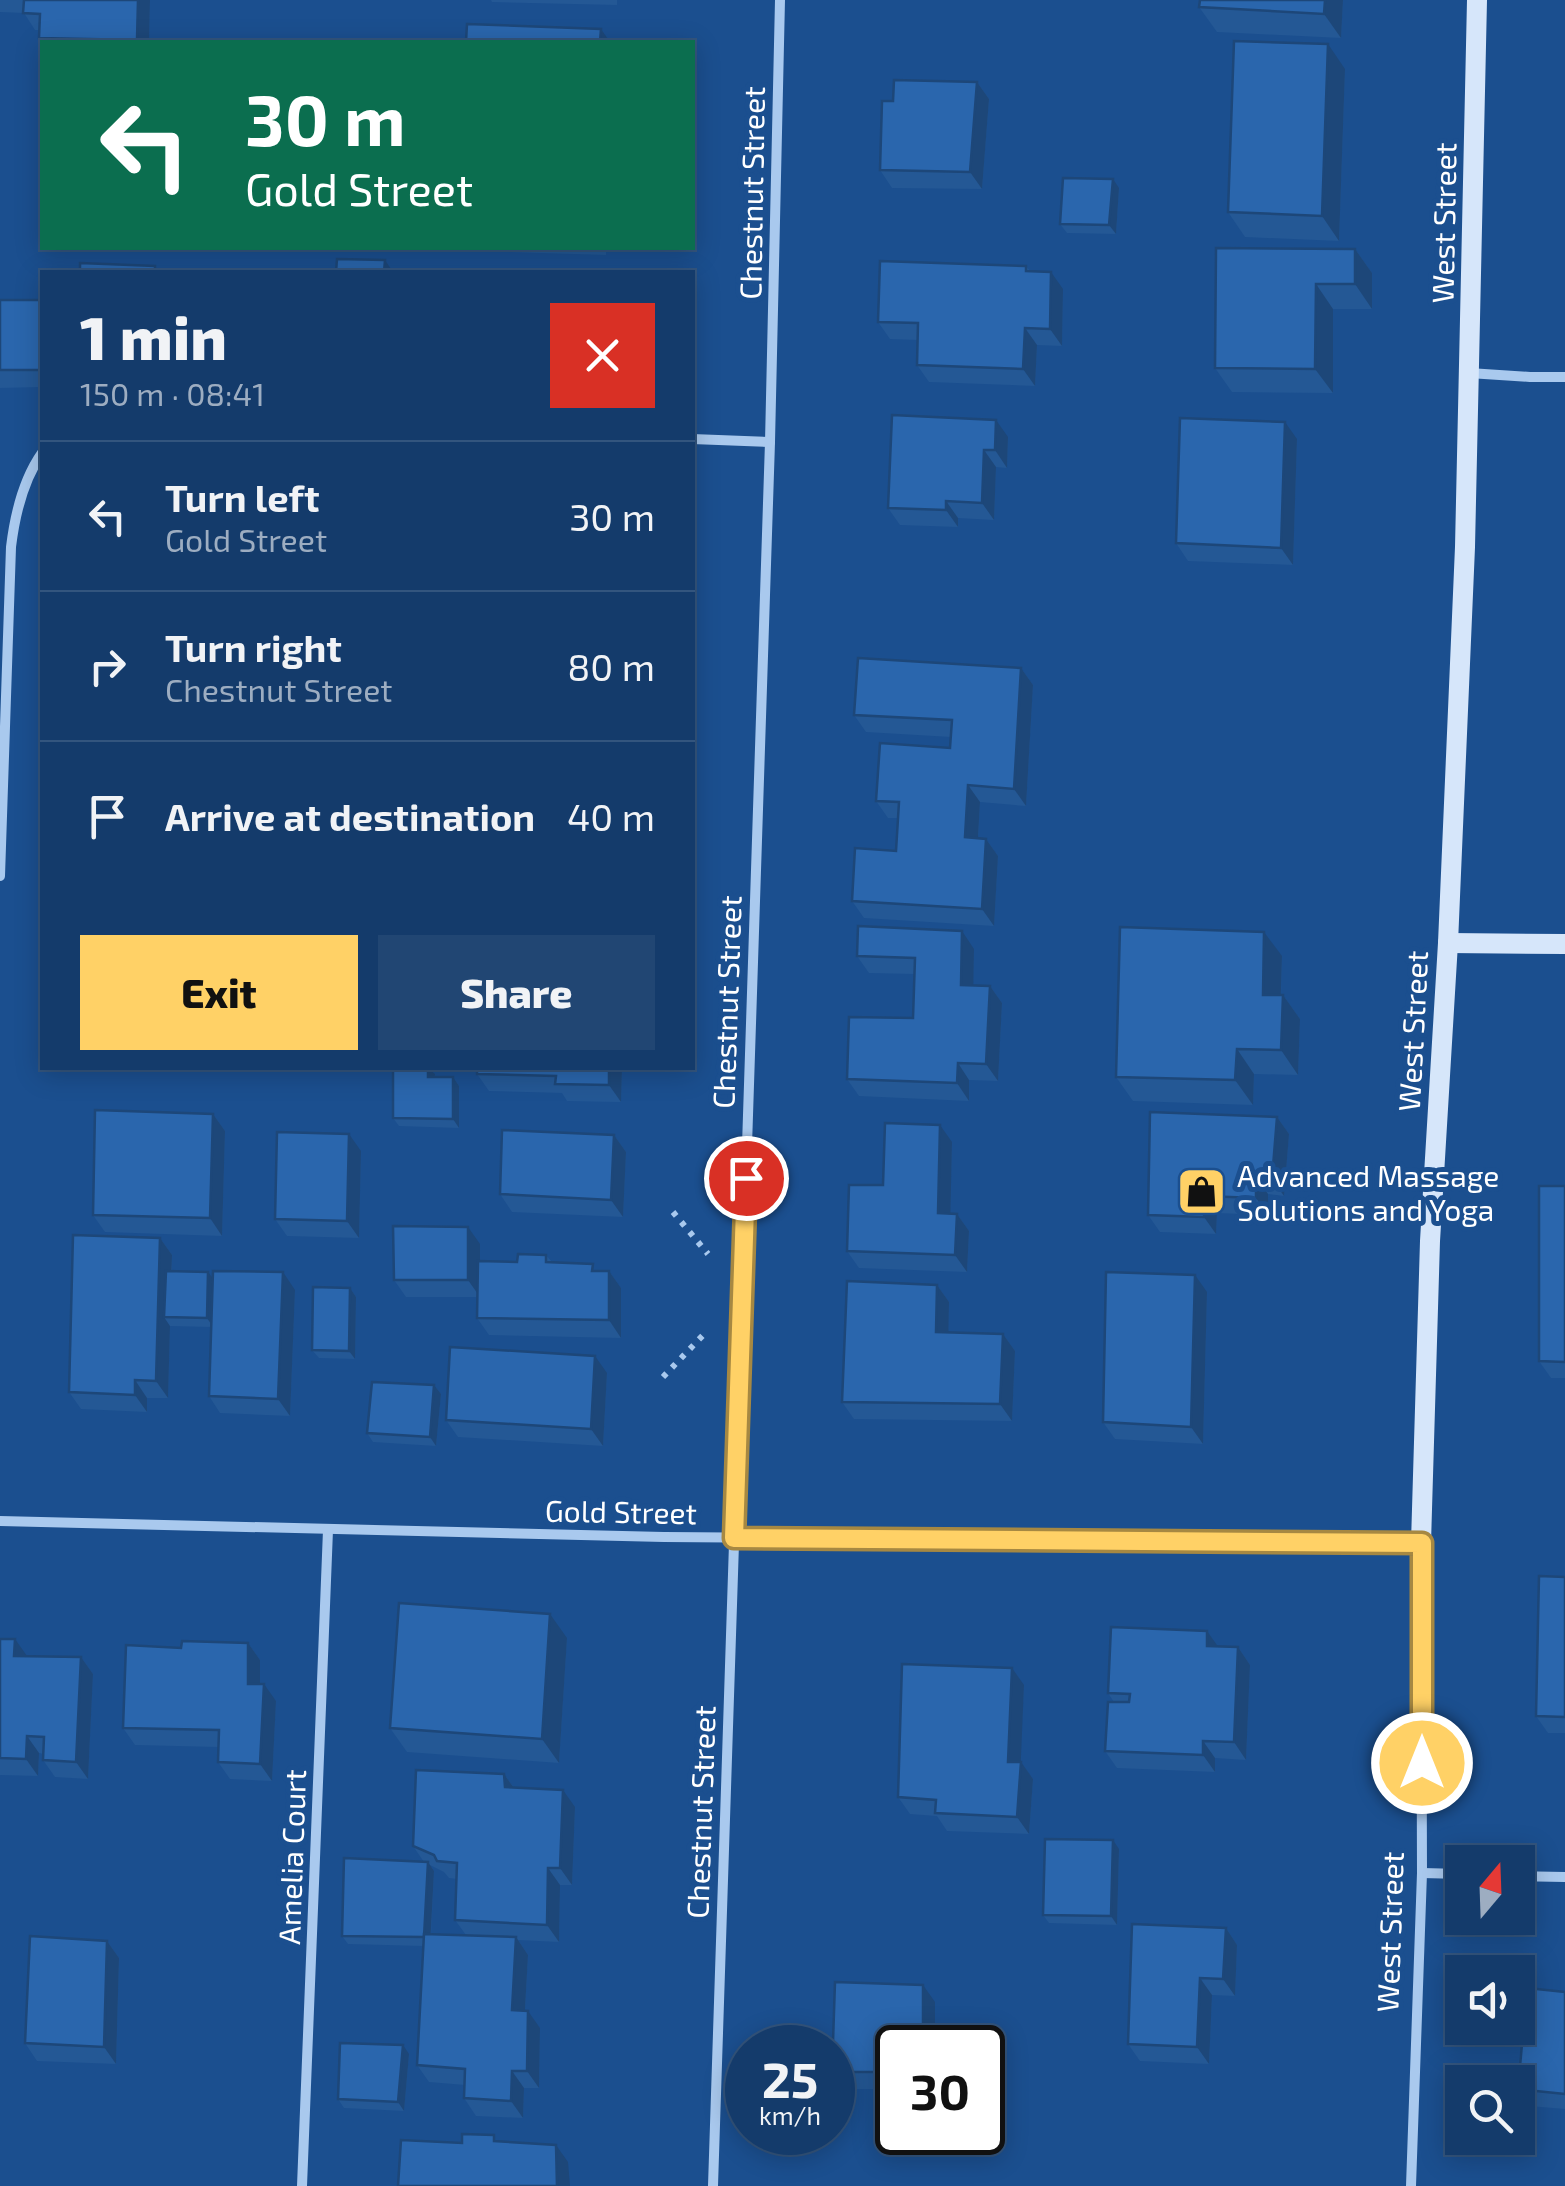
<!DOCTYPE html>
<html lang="en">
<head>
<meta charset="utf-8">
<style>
	body { margin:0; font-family:"Exo 2",sans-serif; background:#214673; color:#f1f3f6; height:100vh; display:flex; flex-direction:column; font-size:38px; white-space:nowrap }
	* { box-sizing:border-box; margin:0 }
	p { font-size:32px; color:#9dadc1 }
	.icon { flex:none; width:55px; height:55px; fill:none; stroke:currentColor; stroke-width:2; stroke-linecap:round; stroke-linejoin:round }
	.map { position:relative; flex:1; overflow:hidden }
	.panel { position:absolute; left:40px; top:270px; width:655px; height:800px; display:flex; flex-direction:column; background:#143b6b; border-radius:0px; box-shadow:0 5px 25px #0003,0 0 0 2px #33557e }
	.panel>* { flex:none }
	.top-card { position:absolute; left:40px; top:40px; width:655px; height:210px; border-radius:0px; box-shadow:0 5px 25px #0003,0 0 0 2px #33557e; background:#0b6e4f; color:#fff; overflow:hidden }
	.needle { width:65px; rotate:19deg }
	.buttons { position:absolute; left:1445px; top:1845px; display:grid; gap:20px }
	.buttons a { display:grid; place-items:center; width:90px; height:90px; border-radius:0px; background:#143b6b; box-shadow:0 5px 25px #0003,0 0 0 2px #33557e; font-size:50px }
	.speed { position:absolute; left:725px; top:2025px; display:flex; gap:20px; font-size:50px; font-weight:700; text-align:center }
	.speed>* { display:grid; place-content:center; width:130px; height:130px; border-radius:50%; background:#143b6b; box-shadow:0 5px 25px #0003,0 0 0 2px #33557e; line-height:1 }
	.speed small { font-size:25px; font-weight:400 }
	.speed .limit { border:5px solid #111; border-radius:15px; background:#fff; color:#111 }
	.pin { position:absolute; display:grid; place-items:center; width:85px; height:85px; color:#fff; margin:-42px; border:5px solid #fff; border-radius:50%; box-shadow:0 2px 10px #0007 }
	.me { position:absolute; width:110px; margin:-55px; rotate:0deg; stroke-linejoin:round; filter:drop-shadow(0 0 8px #0008) }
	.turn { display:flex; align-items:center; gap:35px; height:210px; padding:0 40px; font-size:45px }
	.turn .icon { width:130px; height:130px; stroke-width:2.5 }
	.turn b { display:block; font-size:70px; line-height:85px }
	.round { display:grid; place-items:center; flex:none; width:105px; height:105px; border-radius:0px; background:#214673 }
	.summary { display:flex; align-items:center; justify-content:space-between; height:170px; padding:0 40px }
	h1 { font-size:60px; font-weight:800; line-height:75px }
	.action { display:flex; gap:20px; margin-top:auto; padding:20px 40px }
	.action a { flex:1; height:115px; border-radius:0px; background:#ffd166; color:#111; font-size:40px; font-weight:800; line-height:115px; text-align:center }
	.action a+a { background:#214673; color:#f1f3f6 }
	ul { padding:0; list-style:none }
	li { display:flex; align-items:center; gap:30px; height:150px; padding:0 40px; border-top:2px solid #33557e }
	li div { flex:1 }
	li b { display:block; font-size:38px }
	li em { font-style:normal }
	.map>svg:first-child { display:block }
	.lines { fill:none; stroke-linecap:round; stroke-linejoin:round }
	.path { stroke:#a9c9ee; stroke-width:6; stroke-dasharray:5 8; stroke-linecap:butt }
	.street { stroke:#a9c9ee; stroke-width:10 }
	.secondary { stroke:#d6e6fa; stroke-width:20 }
	.wall { fill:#245895; fill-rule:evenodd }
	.shaded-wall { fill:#1d4779 }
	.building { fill:#2a66ad; stroke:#1d4779; stroke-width:2.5 }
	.route-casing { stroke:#a68842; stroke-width:25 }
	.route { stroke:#ffd166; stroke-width:18 }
	.labels { text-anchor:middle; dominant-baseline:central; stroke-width:10; stroke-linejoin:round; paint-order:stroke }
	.street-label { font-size:30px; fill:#fff; stroke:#1b4f8f }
	.poi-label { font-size:30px; fill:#fff; stroke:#1b4f8f; text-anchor:start }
</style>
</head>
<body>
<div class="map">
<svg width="1565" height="2186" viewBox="0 0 1565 2186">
	<rect width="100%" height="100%" fill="#1b4f8f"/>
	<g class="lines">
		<g class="path">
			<polyline points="673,1212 708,1254"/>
			<polyline points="663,1377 707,1331"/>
		</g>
		<g class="street">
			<polyline points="1469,373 1530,377 1565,377"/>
			<polyline points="692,439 770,442"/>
			<path d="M 0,876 L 11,547 C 15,514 23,480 42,453"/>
			<polyline points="0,1521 664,1537 1421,1543 1422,1873 1411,2186"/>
			<polyline points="1422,1873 1462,1874"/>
			<polyline points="1518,1876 1565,1877"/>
			<polyline points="302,2186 328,1530"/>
			<polyline points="713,2186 770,442 780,0"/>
		</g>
		<g class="secondary">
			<polyline points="1448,943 1565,944"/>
			<polyline points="1421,1543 1430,1241 1448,943 1465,547 1477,0"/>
		</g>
	</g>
	<g class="wall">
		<polygon points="0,0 150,0 149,42 43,42 39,38 39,30 35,30 24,13 0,12"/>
		<polygon points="491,0 617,0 617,5 492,2"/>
		<polygon points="1200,0 1343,0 1341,38 1217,32 1199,7"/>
		<polygon points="1345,69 1339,241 1245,237 1228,212"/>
		<polygon points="977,82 989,99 982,189 892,188 880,170 893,101"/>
		<polygon points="1119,188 1116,234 1067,233 1060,224"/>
		<polygon points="447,248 606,248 606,255 449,250"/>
		<polygon points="1355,249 1372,273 1372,309 1333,309 1333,393 1232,392 1215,368"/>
		<polygon points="1026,266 1030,271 1063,289 1062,346 1037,345 1035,386 929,382 917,365 918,340 890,339 878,322"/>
		<polygon points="0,300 42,300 42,387 0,388"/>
		<polygon points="892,415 1008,437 1007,468 996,467 994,520 958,518 958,527 900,525 888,508"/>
		<polygon points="1297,439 1293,565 1188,561 1176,543"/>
		<polygon points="1021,668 1033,685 1026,806 980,802 978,838 986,839 998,856 994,926 864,918 852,901 896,851 898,818 888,818 876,801 950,748 951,737 866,732 854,715"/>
		<polygon points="974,949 973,985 990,986 1002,1003 998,1081 969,1080 969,1101 859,1096 847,1079 913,1018 914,974 869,973 857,956"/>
		<polygon points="1282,956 1281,995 1283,995 1300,1019 1298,1075 1254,1074 1253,1105 1133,1101 1116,1077"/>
		<polygon points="477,1068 622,1068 621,1102 567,1101 562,1093 489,1091 477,1074"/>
		<polygon points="435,1074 435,1077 453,1077 459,1086 459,1128 399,1126 393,1118"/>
		<polygon points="213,1114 225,1131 222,1236 105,1232 93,1215"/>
		<polygon points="1277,1117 1289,1134 1284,1196 1268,1194 1268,1215 1217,1213 1216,1234 1160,1232 1148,1215"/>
		<polygon points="614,1135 626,1152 623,1217 512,1212 500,1194"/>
		<polygon points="952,1142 950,1214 957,1214 969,1231 967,1272 859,1268 847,1251 883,1185"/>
		<polygon points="361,1151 359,1238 287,1236 275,1219"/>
		<polygon points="1565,1186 1565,1378 1551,1378 1539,1361"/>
		<polygon points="160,1238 172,1255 172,1271 295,1290 290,1416 220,1413 209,1396 211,1327 170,1326 168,1398 147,1398 147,1412 81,1409 69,1392"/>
		<polygon points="480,1244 480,1261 517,1262 546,1255 552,1262 598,1271 609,1271 621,1288 621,1338 489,1335 477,1318 477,1297 406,1297 394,1280"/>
		<polygon points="937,1285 949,1302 948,1332 1003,1334 1015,1351 1012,1421 854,1419 842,1402"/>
		<polygon points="350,1288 356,1297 355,1359 319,1358 312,1350"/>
		<polygon points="1207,1292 1203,1444 1115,1439 1103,1422"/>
		<polygon points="607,1373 603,1446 458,1437 446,1420"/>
		<polygon points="434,1385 441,1394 436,1446 373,1442 367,1433"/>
		<polygon points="1565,1577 1565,1733 1548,1733 1536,1716"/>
		<polygon points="567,1638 559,1763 407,1752 390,1728"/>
		<polygon points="0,1639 27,1656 81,1657 93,1674 88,1779 55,1777 43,1760 44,1754 39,1753 38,1776 0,1775"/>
		<polygon points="248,1643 260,1660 260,1684 276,1701 272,1781 230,1779 218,1762 218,1747 135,1745 123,1728 181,1648"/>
		<polygon points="1218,1646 1238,1647 1250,1665 1246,1760 1215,1758 1215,1772 1117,1768 1105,1751 1114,1702 1108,1693"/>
		<polygon points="1024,1685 1020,1762 1033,1779 1029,1834 947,1831 937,1816 910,1814 898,1797"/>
		<path d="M 504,1774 L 514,1788 L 575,1807 L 572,1885 L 560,1885 L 559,1942 L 518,1940 L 528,1955 L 525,2011 L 540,2028 L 539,2088 L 524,2088 L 523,2118 L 476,2116 L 464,2098 L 465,2085 L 429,2082 L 417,2065 L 423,1946 L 348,1944 L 342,1936 L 424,1862 L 413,1846 ZM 430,1865 L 444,1872 L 449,1878 L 457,1879 L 455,1920 L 466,1935 L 431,1934 L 434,1871 Z"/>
		<polygon points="1119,1849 1117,1925 1049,1923 1043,1915"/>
		<polygon points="1226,1928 1237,1945 1235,1996 1212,1995 1209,2064 1140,2061 1128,2044"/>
		<polygon points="107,1941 119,1958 116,2064 37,2061 25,2043"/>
		<polygon points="1565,1992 1565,2109 1529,2106 1518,2090 1518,2082"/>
		<polygon points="935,2002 898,2048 898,2089 843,2089 832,2074 832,2048"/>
		<polygon points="409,2054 404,2111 344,2108 338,2099"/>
	</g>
	<g class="shaded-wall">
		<polygon points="138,0 150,0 149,42 139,42 137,40"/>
		<polygon points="1325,0 1343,0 1341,38 1324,14"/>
		<polygon points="601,29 610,42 600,42"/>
		<polygon points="1328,44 1345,69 1339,241 1322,216"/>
		<polygon points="977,82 989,99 982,189 970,172"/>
		<polygon points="1113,179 1119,188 1116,234 1109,225"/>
		<polygon points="1355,249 1372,273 1372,309 1355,284"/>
		<polygon points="385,260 391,269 391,272 384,272"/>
		<polygon points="1051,272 1063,289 1062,346 1050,329"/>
		<polygon points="1316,284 1333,309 1333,393 1315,369"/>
		<polygon points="1025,328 1037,345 1035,386 1023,369"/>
		<polygon points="996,420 1008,437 1007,468 995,450"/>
		<polygon points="1285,422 1297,439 1293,565 1281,548"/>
		<polygon points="984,450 996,467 994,520 982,503"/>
		<polygon points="946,501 958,518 958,527 946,510"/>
		<polygon points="1021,668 1033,685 1026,806 1014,789"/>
		<polygon points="968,785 980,802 977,854 965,837"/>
		<polygon points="986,839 998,856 994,926 982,909"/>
		<polygon points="962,931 974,949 973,1002 961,985"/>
		<polygon points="1264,932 1282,956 1280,1019 1263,995"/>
		<polygon points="990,986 1002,1003 998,1081 986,1064"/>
		<polygon points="1283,995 1300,1019 1298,1075 1281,1050"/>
		<polygon points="1237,1049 1254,1074 1253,1105 1235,1080"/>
		<polygon points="958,1063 969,1080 969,1101 957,1083"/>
		<polygon points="428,1068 435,1074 434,1086 428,1077"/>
		<polygon points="609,1068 622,1068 621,1102 609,1085"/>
		<polygon points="453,1077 459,1086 459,1128 453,1119"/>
		<polygon points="213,1114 225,1131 222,1236 210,1218"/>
		<polygon points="1277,1117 1289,1134 1284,1196 1272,1179"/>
		<polygon points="940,1125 952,1142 950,1231 938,1213"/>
		<polygon points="349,1134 361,1151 359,1238 347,1221"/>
		<polygon points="614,1135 626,1152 623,1217 611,1200"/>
		<polygon points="1256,1177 1268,1194 1268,1215 1256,1198"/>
		<polygon points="1205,1196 1217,1213 1216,1234 1204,1217"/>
		<polygon points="957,1214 969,1231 967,1272 955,1255"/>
		<polygon points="468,1227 480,1244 480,1297 468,1280"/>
		<polygon points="160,1238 172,1255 170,1317 164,1317 170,1326 168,1398 156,1381"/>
		<polygon points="609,1271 621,1288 621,1338 609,1320"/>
		<polygon points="208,1272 215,1281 213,1327 207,1318"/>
		<polygon points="283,1272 295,1290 290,1416 278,1399"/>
		<polygon points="1195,1275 1207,1292 1203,1444 1191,1427"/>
		<polygon points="937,1285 949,1302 948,1349 936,1332"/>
		<polygon points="350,1288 356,1297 355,1359 349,1351"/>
		<polygon points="1003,1334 1015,1351 1012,1421 1000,1404"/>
		<polygon points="595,1356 607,1373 603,1446 591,1429"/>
		<polygon points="135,1380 147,1398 147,1412 135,1395"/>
		<polygon points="434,1385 441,1394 436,1446 430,1437"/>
		<polygon points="550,1614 567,1638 559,1763 542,1739"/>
		<polygon points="1207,1631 1219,1648 1207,1646"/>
		<polygon points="15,1639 27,1656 14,1656"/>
		<polygon points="248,1643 260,1660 260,1701 248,1684"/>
		<polygon points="1238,1647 1250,1665 1246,1760 1234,1742"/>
		<polygon points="81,1657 93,1674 88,1779 76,1762"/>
		<polygon points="1012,1668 1024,1685 1020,1780 1008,1762"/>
		<polygon points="264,1684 276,1701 272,1781 260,1764"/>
		<polygon points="27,1736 39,1753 38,1776 26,1759"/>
		<polygon points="1203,1741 1215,1758 1215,1772 1203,1755"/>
		<polygon points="1021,1762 1033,1779 1029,1834 1017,1817"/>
		<polygon points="504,1774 516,1791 505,1787"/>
		<polygon points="563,1790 575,1807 572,1885 560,1868"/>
		<polygon points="1113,1840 1119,1849 1117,1925 1111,1916"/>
		<polygon points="428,1862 434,1871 430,1946 424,1937"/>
		<polygon points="548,1868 560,1885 559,1942 547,1925"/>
		<polygon points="1226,1928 1237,1945 1235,1996 1223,1979"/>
		<polygon points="516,1937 528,1955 524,2027 512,2010"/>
		<polygon points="107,1941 119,1958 116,2064 104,2047"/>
		<polygon points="1200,1978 1212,1995 1209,2064 1197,2047"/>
		<polygon points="923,1985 935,2002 935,2048 923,2048"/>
		<polygon points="528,2011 540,2028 539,2088 527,2071"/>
		<polygon points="403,2045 409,2054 404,2111 398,2102"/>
		<polygon points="512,2071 524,2088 523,2118 511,2101"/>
		<polygon points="556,2145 568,2162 570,2186 557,2186"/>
	</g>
	<g class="building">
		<polygon points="24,0 138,0 137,40 39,38 40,14 23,13"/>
		<polygon points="1200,0 1325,0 1324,14 1199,7"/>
		<polygon points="467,24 601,29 600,42 466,42"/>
		<polygon points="1234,41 1328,44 1322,216 1228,212"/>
		<polygon points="894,80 977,82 970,172 880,170 882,101 893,101"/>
		<polygon points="1063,178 1113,179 1109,225 1060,224"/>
		<polygon points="1216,248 1355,249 1355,284 1316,284 1315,369 1215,368"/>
		<polygon points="337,259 385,260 384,272 336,272"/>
		<polygon points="880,261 1026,266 1026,271 1051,272 1050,329 1025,328 1023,369 917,365 918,323 878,322"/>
		<polygon points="80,263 155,266 155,272 80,272"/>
		<rect x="0" y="300" width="42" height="70"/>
		<polygon points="892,415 996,420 995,450 984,450 982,503 946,501 946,510 888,508"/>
		<polygon points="1180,418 1285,422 1281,548 1176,543"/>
		<polygon points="858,658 1021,668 1014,789 968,785 965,837 986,839 982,909 852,901 855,848 896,851 899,802 876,801 880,743 950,748 952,720 854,715"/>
		<polygon points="858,926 962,931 961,985 990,986 986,1064 958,1063 957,1083 847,1079 849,1017 913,1018 915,958 857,956"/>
		<polygon points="1120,927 1264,932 1263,995 1283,995 1281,1050 1237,1049 1235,1080 1116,1077"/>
		<polygon points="393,1068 428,1068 428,1077 453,1077 453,1119 393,1118"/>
		<polygon points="477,1068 609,1068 609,1085 555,1084 556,1076 477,1074"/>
		<polygon points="95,1110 213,1114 210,1218 93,1215"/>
		<polygon points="1150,1112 1277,1117 1272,1179 1256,1177 1256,1198 1205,1196 1204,1217 1148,1215"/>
		<polygon points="885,1123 940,1125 938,1213 957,1214 955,1255 847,1251 849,1185 883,1185"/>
		<polygon points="502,1130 614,1135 611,1200 500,1194"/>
		<polygon points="277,1132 349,1134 347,1221 275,1219"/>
		<polygon points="1539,1186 1565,1186 1565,1362 1539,1361"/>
		<polygon points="393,1226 468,1227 468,1280 394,1280"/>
		<polygon points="73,1235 160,1238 156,1381 135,1380 135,1395 69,1392"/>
		<polygon points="518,1254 546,1255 546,1262 593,1264 592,1271 609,1271 609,1320 477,1318 478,1261 517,1262"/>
		<polygon points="166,1271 208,1272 207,1318 164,1317"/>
		<polygon points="213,1271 283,1272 278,1399 209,1396"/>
		<polygon points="1106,1272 1195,1275 1191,1427 1103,1422"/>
		<polygon points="847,1281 937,1285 936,1332 1003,1334 1000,1404 842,1402"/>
		<polygon points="313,1287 350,1288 349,1351 312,1350"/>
		<polygon points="450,1347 595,1356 591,1429 446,1420"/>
		<polygon points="372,1382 434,1385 430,1437 367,1433"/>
		<polygon points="1539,1576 1565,1577 1565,1717 1536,1716"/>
		<polygon points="399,1603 550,1614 542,1739 390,1728"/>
		<polygon points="1111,1627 1207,1631 1207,1646 1238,1647 1234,1742 1203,1741 1203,1755 1105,1751 1108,1702 1129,1702 1130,1694 1108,1693"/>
		<polygon points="0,1639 15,1639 14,1656 81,1657 76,1762 43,1760 44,1737 27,1736 26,1759 0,1758"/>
		<polygon points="182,1641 248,1643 248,1684 264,1684 260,1764 218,1762 219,1730 123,1728 126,1645 181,1648"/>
		<polygon points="902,1664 1012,1668 1008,1762 1021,1762 1017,1817 935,1813 936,1800 898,1797"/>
		<polygon points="416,1770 504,1774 505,1787 563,1790 560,1868 548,1868 547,1925 455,1920 457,1863 437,1861 434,1855 413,1846"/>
		<polygon points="1045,1839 1113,1840 1111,1916 1043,1915"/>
		<polygon points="344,1858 428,1862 424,1937 342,1936"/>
		<polygon points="1132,1924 1226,1928 1223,1979 1200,1978 1197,2047 1128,2044"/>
		<polygon points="424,1934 516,1937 512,2010 528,2011 527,2071 512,2071 511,2101 464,2098 465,2069 417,2065"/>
		<polygon points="30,1936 107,1941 104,2047 25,2043"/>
		<polygon points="835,1982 923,1985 923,2048 898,2048 898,2072 832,2072"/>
		<polygon points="1527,1988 1565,1992 1565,2094 1518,2089"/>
		<polygon points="340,2043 403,2045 398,2102 338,2099"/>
		<polygon points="462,2134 494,2135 494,2141 556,2145 557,2186 398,2186 401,2140 462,2143"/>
	</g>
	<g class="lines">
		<defs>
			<polyline id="route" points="746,1178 734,1538 1422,1543 1422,1763"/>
		</defs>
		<use href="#route" class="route-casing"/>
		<use href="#route" class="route"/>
	</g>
	<defs>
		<symbol id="shop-square" viewBox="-11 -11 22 22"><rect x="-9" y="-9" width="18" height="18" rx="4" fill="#ffd166" stroke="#1b4f8f"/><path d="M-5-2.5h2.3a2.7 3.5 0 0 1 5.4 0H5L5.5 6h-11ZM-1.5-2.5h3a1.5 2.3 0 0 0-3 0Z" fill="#111"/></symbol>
	</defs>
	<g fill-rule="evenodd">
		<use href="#shop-square" x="1174" y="1164" width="55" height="55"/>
	</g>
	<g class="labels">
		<g class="street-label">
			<text transform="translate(751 193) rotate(-89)">Chestnut Street</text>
			<text transform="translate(1443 223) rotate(-89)">West Street</text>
			<text transform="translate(726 1002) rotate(-88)">Chestnut Street</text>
			<text transform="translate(1412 1031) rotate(-87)">West Street</text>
			<text transform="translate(621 1511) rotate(1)">Gold Street</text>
			<text transform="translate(700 1812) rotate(-88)">Chestnut Street</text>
			<text transform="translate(291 1857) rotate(-88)">Amelia Court</text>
			<text transform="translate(1389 1932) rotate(-88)">West Street</text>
		</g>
		<g class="poi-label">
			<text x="1237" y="1175">Advanced Massage<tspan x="1237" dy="34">Solutions and Yoga</tspan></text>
		</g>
	</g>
</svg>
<div class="buttons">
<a><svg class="needle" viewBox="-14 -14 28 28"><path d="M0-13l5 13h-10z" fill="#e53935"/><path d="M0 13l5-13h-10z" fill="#9dadc1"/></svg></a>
<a><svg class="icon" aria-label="sound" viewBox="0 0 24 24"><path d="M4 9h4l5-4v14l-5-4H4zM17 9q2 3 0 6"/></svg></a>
<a><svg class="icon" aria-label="search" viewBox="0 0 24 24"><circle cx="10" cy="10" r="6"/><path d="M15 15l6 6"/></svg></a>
</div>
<div class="speed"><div>25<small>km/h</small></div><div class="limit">30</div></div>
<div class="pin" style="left:746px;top:1178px;background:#d93025"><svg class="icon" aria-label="arrive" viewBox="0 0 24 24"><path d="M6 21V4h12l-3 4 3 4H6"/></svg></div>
<svg class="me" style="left:1422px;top:1763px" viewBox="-20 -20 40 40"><circle r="17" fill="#ffd166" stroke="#fff" stroke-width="3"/><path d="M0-11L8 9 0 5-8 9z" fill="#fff"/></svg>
<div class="top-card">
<div class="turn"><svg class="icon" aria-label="left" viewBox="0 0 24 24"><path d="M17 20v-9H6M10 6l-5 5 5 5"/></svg><div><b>30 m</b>Gold Street</div></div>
</div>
<section class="panel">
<div class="summary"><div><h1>1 min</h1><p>150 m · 08:41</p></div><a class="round" style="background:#d93025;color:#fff"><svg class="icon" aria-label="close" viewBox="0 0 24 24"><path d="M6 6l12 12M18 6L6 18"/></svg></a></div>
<ul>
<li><svg class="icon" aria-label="left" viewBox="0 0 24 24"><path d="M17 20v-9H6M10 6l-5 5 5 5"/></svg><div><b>Turn left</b><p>Gold Street</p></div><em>30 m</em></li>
<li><svg class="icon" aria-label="right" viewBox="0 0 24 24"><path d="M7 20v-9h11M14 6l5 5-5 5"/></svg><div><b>Turn right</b><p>Chestnut Street</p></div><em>80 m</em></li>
<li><svg class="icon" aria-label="arrive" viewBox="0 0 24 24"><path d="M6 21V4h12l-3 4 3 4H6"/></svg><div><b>Arrive at destination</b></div><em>40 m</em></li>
</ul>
<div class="action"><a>Exit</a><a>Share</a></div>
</section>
</div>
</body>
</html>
